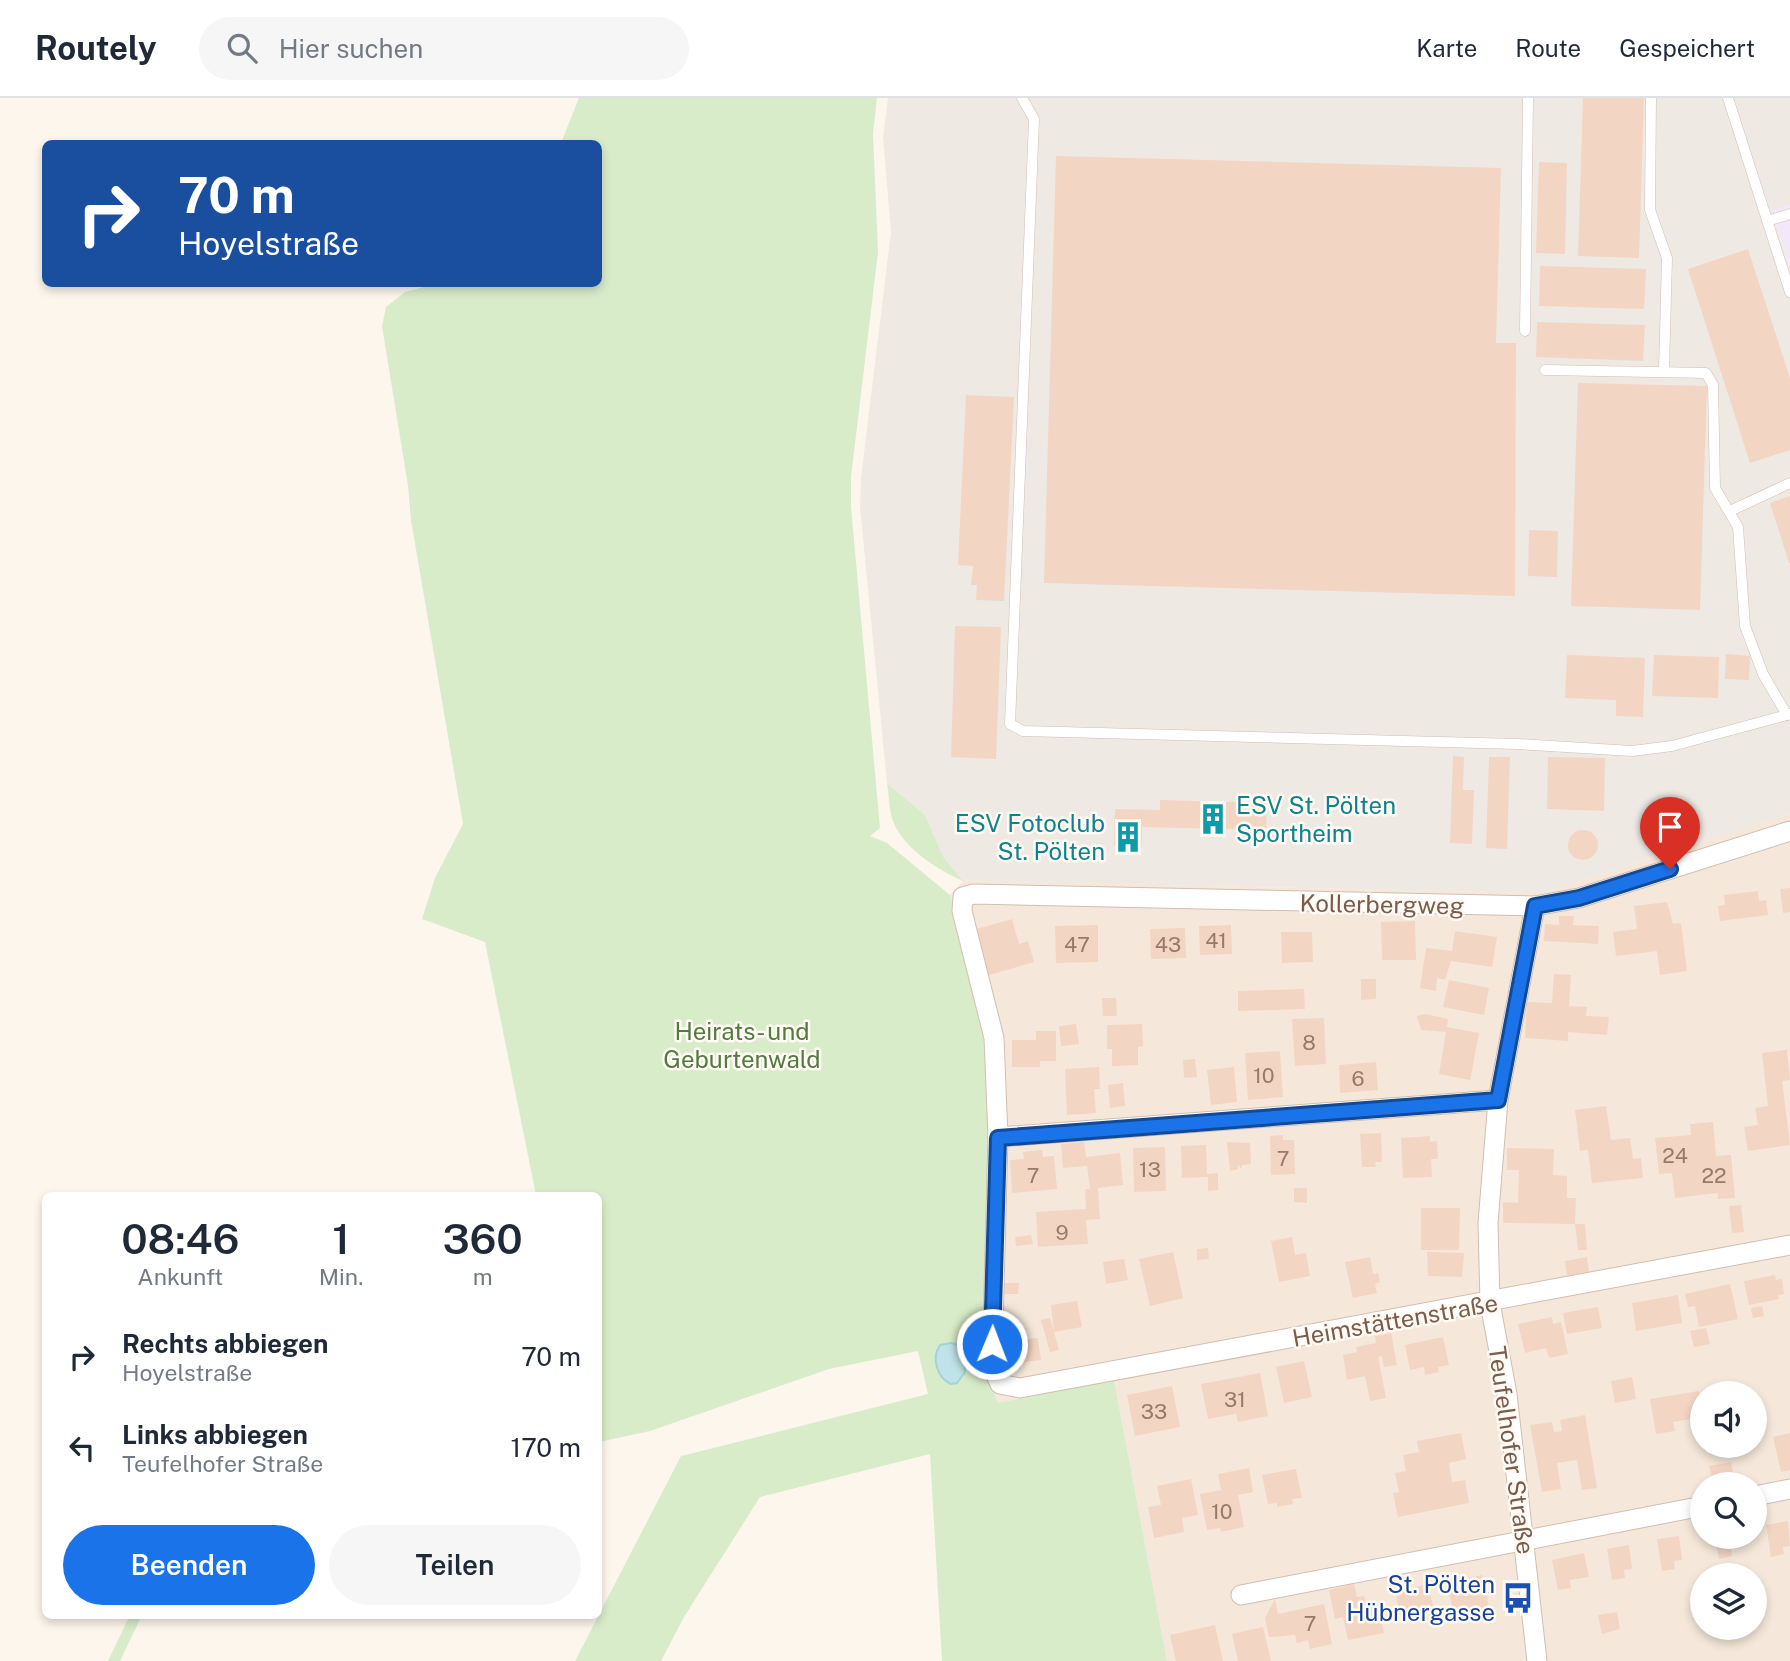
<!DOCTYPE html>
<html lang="de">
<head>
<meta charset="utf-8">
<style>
	body { margin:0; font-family:"Public Sans",sans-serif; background:#f6f6f7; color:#1f2937; height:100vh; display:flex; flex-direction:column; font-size:26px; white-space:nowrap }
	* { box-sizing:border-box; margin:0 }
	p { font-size:23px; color:#747a83 }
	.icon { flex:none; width:38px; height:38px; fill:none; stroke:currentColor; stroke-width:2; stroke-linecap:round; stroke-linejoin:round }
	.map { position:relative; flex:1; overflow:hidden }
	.panel { position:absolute; left:42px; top:1094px; width:560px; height:427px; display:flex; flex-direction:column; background:#fff; border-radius:10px; box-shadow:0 4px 10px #0003 }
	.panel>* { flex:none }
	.top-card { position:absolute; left:42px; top:42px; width:560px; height:147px; border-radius:10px; box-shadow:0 4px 10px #0003; background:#1a4fa0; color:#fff; overflow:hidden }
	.buttons { position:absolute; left:1690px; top:1283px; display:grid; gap:14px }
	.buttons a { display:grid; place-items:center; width:77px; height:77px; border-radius:50%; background:#fff; box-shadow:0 4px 10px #0003; font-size:35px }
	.pin { position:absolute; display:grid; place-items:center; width:60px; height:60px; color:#fff; margin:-72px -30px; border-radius:50% 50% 50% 0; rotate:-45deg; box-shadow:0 0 7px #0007 }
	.pin .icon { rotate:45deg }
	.me { position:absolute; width:77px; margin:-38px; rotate:1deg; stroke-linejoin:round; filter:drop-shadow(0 0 5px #0008) }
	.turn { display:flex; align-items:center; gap:24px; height:147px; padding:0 21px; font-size:32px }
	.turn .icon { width:91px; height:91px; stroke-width:2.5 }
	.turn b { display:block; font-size:49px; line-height:60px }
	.eta { display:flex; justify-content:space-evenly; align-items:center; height:119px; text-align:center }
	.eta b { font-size:42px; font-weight:600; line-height:49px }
	.action { display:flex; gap:14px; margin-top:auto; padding:14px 21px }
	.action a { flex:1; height:80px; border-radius:42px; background:#1a73e8; color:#fff; font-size:28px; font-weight:600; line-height:80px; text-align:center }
	.action a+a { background:#f6f6f7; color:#1f2937 }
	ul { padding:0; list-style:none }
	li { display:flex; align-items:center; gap:21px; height:91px; padding:0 21px }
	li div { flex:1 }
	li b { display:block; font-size:26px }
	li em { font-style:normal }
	header { display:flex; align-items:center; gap:42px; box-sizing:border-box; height:98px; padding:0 35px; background:#fff; border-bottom:2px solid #e0e1e3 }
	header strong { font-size:33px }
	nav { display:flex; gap:38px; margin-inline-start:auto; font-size:24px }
	.search { width:490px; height:63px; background:#f6f6f7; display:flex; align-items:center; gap:18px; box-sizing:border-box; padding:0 24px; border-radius:38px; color:#747a83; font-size:26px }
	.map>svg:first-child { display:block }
	.residential { fill:#f5e8da; fill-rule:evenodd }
	.industrial { fill:#efe9e4 }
	.education { fill:#f3e8fa }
	.green { fill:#d8ecc9 }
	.water { fill:#bfe3e8; stroke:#a5d3da; stroke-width:2 }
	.building { fill:#f3d5c3 }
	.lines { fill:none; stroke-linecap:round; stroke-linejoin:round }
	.service-casing { stroke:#d1beb0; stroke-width:11 }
	.minor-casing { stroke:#d1beb0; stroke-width:21 }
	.service { stroke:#fff; stroke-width:10 }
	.minor { stroke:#fff; stroke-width:19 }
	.route-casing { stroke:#114b97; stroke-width:18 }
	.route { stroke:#1a73e8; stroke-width:12 }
	.labels { text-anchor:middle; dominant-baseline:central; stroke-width:5; stroke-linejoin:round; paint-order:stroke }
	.number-label { font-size:21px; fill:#987a6a }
	.culture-label { font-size:24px; fill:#0d838f; stroke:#fffaf3; text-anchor:start }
	.street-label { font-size:24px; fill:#7a5c4d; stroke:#fffaf3 }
	.park-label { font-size:24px; fill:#537a41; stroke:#fffaf3 }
	.transit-label { font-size:24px; fill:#164399; stroke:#fffaf3; text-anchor:end }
</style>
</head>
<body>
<header>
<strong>Routely</strong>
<div class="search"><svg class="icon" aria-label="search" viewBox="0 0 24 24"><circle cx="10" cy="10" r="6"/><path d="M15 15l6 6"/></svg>Hier suchen</div>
<nav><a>Karte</a><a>Route</a><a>Gespeichert</a></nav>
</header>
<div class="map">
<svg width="1790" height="1563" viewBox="0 0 1790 1563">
	<rect width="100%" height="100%" fill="#fdf6ec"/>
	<path class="residential" d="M 1790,716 L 1790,1563 L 1167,1563 L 1114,1282 L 998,1305 L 984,1272 L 986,927 L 950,797 L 963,783 L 1542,795 ZM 1703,1295 L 1755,1295 L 1755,1348 L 1703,1348 ZM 1703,1386 L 1755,1386 L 1755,1438 L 1703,1438 ZM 1703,1477 L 1755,1477 L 1755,1530 L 1703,1530 Z"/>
	<polygon class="industrial" points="888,0 1790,0 1790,107 1772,113 1790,171 1790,716 1542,795 963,783 944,760 925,717 887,685 860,409 861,380 891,134 883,39"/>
	<polygon class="education" points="1790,107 1790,171 1772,113"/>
	<g class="green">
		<polygon points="579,0 877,0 873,36 878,154 851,379 851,409 880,730 870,738 887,745 950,797 986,927 992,1041 984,1272 998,1305 1114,1282 1167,1563 942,1563 930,1356 760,1399 684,1519 661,1563 575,1563 681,1358 928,1296 918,1253 829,1271 650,1333 599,1344 598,1097 536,1097 485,844 422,821 435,780 463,726 411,422 408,388 382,228 386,209 405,194 435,186 598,186 598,46 561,45"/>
		<path d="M 887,685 L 925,717 L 944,760 L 963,783 C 937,771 904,751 893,723 C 889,712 889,698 887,685 Z"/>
		<polygon points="130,1517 142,1517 120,1563 108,1563"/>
	</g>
	<path class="water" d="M 951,1245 L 963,1248 L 965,1274 L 957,1285 L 951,1286 C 937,1280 931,1260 940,1247 Z"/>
	<g class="building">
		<polygon points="1583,0 1644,0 1639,160 1578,158"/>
		<polygon points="1056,58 1501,70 1496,245 1516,245 1515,498 1044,485"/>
		<polygon points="1539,64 1567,65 1565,156 1536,155"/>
		<polygon points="1748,151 1790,280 1790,352 1750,365 1688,171"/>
		<polygon points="1540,168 1646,171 1644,211 1539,208"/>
		<polygon points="1537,224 1645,227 1643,263 1536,259"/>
		<polygon points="1578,285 1707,288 1700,512 1571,508"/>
		<polygon points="966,297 1014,299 1004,503 976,502 977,487 971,487 973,468 958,467"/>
		<polygon points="1790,398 1790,465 1789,465 1770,405"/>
		<polygon points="1529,432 1558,433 1557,479 1528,478"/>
		<polygon points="955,528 1001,529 996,661 951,659"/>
		<polygon points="1726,556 1750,558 1749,582 1725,581"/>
		<polygon points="1567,557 1645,560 1643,619 1616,618 1616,602 1565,600"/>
		<polygon points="1654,557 1719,559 1718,600 1652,598"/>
		<polygon points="1453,658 1464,659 1463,692 1474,692 1472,746 1450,745"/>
		<polygon points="1489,659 1510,659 1507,751 1486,750"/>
		<polygon points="1548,659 1605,660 1604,713 1547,711"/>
		<polygon points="1160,702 1267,705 1266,732 1142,729 1142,749 1114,748 1115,711 1160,712"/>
		<circle cx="1583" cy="747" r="15"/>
		<polygon points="1790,790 1790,814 1783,815 1780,791"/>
		<polygon points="1758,793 1759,803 1766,802 1768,817 1720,823 1718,808 1725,807 1724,797"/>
		<polygon points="1667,804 1673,826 1681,825 1687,873 1660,877 1657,853 1616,858 1613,834 1637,831 1634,808"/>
		<polygon points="1559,818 1574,818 1573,827 1599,828 1598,846 1544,843 1545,826 1559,827"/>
		<polygon points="1012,821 1019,846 1028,843 1034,864 986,878 973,832"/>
		<polygon points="1415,823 1416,862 1382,862 1381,824"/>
		<polygon points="1098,827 1098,864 1056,865 1055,828"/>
		<polygon points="1231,827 1232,856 1200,857 1199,828"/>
		<polygon points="1185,830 1186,860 1151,861 1150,831"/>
		<polygon points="1455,833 1497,839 1492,869 1451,863 1445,882 1437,880 1436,893 1420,890 1426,850 1452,853"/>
		<polygon points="1281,834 1312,834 1313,864 1282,865"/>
		<polygon points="1554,876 1571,877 1569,908 1587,909 1586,918 1609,919 1607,937 1568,934 1568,943 1525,940 1527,904 1552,905"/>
		<polygon points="1361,881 1376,881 1376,901 1361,902"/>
		<polygon points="1449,882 1489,890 1484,917 1443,909"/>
		<polygon points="1304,891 1305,911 1238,913 1238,893"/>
		<polygon points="1102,900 1116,900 1117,918 1103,918"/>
		<polygon points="1426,916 1448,921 1447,929 1479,935 1470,982 1439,976 1446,934 1421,932 1417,918"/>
		<polygon points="1324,920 1326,966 1295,968 1292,921"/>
		<polygon points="1076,926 1079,946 1061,948 1059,928"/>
		<polygon points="1142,926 1143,948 1138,949 1138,967 1112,968 1112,951 1107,951 1107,927"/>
		<polygon points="1036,933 1056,933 1056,963 1040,963 1040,969 1012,969 1012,942 1036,942"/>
		<polygon points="1787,952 1790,982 1782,983 1790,1047 1748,1053 1744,1029 1758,1027 1755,1010 1768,1008 1762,955"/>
		<polygon points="1280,953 1283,999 1248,1002 1245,955"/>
		<polygon points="1195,961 1197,979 1184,980 1183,962"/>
		<polygon points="1376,964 1378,992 1340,995 1339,967"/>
		<polygon points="1099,969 1100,991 1094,991 1096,1015 1067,1017 1065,971"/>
		<polygon points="1234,969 1237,1004 1211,1007 1207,972"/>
		<polygon points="1123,985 1125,1008 1110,1010 1108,987"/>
		<polygon points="1606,1008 1611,1042 1630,1040 1633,1061 1641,1060 1643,1080 1592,1085 1588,1052 1580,1053 1575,1012"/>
		<polygon points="1713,1024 1716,1058 1731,1057 1735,1100 1718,1101 1718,1095 1675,1100 1672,1075 1659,1076 1655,1040 1691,1037 1690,1026"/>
		<polygon points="1381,1035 1382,1064 1375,1064 1376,1069 1362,1069 1360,1036"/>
		<polygon points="1283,1037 1283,1042 1294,1042 1295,1076 1271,1077 1270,1038"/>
		<polygon points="1430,1038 1430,1044 1437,1043 1438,1061 1431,1061 1432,1079 1403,1080 1401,1040"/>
		<polygon points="1084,1044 1086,1059 1120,1055 1123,1087 1098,1090 1100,1121 1086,1122 1088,1146 1038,1149 1036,1114 1086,1111 1085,1091 1090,1091 1087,1068 1063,1070 1061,1046"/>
		<polygon points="1227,1044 1250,1045 1251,1066 1242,1067 1241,1071 1238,1066 1238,1071 1230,1073"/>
		<polygon points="1206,1047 1207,1076 1218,1075 1218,1092 1208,1093 1208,1079 1182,1080 1181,1048"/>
		<polygon points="1165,1049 1166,1093 1134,1094 1133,1050"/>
		<polygon points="1507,1050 1554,1051 1553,1077 1567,1078 1567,1100 1576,1100 1575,1126 1503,1125 1503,1104 1518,1105 1519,1072 1507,1072"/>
		<polygon points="1042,1052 1043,1059 1054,1058 1057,1091 1012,1095 1010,1062 1024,1061 1023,1054"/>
		<polygon points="1294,1090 1307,1090 1307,1105 1294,1104"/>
		<polygon points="1741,1107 1744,1134 1732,1135 1729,1108"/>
		<polygon points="1421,1110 1460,1110 1459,1152 1421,1152"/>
		<polygon points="1575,1126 1585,1126 1587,1152 1578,1152"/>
		<polygon points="1031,1137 1033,1146 1016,1148 1015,1139"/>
		<polygon points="1292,1139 1295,1157 1306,1155 1310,1178 1279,1184 1271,1143"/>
		<polygon points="1208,1150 1209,1161 1197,1162 1197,1151"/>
		<polygon points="1173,1154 1183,1200 1150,1208 1139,1161"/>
		<polygon points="1427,1154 1464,1155 1462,1179 1428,1178"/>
		<polygon points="1370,1159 1373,1176 1378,1175 1380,1184 1375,1186 1377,1195 1353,1200 1345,1164"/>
		<polygon points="1587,1159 1589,1174 1567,1178 1565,1163"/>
		<polygon points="1124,1161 1128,1182 1106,1186 1103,1164"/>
		<polygon points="1775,1177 1776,1182 1782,1181 1784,1196 1778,1197 1779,1201 1749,1207 1744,1183"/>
		<polygon points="1001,1185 1019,1185 1018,1196 1001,1196"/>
		<polygon points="1730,1186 1738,1221 1699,1229 1695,1208 1688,1209 1685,1196"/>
		<polygon points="1678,1197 1682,1225 1636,1233 1632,1205"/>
		<polygon points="1077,1203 1082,1229 1054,1234 1051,1207"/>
		<polygon points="1762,1208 1764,1218 1753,1220 1751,1210"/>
		<polygon points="1598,1209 1602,1230 1567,1236 1563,1215"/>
		<polygon points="1552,1219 1553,1226 1561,1224 1568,1256 1549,1260 1546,1250 1525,1255 1518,1226"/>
		<polygon points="1050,1220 1059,1252 1050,1254 1041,1222"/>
		<polygon points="1706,1230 1710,1246 1694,1249 1690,1233"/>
		<polygon points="1391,1235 1397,1267 1384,1269 1382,1258 1378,1259 1386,1300 1370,1303 1365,1278 1347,1282 1343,1257 1357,1254 1356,1249 1376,1245 1375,1238"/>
		<polygon points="1443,1239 1449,1267 1438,1269 1439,1274 1425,1277 1424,1269 1410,1272 1405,1247"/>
		<polygon points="1038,1240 1041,1262 1013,1265 1011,1243"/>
		<polygon points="1304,1263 1312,1299 1284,1305 1276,1269"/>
		<polygon points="1260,1275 1268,1318 1238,1324 1236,1316 1208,1321 1201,1286"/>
		<polygon points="1632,1279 1636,1301 1615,1305 1611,1283"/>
		<polygon points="1172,1288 1180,1329 1135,1338 1127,1297"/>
		<polygon points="1699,1293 1703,1319 1673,1324 1675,1333 1656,1336 1650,1301"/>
		<polygon points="1585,1317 1597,1390 1582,1392 1577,1362 1557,1365 1561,1391 1542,1394 1530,1327 1552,1324 1554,1334 1562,1333 1560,1322"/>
		<polygon points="1461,1335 1466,1361 1449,1365 1452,1384 1465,1382 1469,1405 1398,1419 1393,1395 1399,1394 1395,1375 1406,1373 1403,1357 1419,1354 1417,1343"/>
		<polygon points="1790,1335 1790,1372 1781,1374 1773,1339"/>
		<polygon points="1731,1364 1735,1384 1713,1386 1709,1368"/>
		<polygon points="1249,1370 1253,1394 1238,1397 1244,1429 1221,1434 1220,1430 1207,1432 1200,1396 1221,1392 1218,1376"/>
		<polygon points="1296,1371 1302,1400 1292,1401 1293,1406 1277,1409 1277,1405 1268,1406 1262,1377"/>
		<polygon points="1191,1381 1198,1417 1182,1420 1184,1434 1154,1440 1148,1409 1161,1407 1157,1388"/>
		<polygon points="1788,1423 1790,1448 1783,1449 1784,1456 1771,1459 1766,1427"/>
		<polygon points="1679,1438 1682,1462 1674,1463 1675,1471 1662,1473 1657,1441"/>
		<polygon points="1715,1438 1738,1438 1739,1449 1731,1450 1732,1458 1719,1461"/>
		<polygon points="1629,1447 1632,1471 1624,1472 1625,1480 1612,1482 1607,1451"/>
		<polygon points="1584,1455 1589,1479 1570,1482 1571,1490 1558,1492 1552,1462"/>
		<polygon points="1482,1477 1489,1509 1454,1517 1447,1484"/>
		<polygon points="1354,1486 1357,1499 1364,1498 1366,1505 1377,1503 1384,1535 1348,1542 1343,1519 1335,1521 1329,1492"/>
		<polygon points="1428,1486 1434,1512 1401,1520 1395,1494"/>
		<polygon points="1275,1501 1278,1516 1324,1506 1332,1546 1310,1551 1308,1542 1297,1545 1295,1537 1269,1539 1265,1520"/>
		<polygon points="1617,1514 1620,1531 1602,1536 1598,1517"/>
		<polygon points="1215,1527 1223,1563 1176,1563 1170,1537"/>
		<polygon points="1263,1529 1271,1563 1238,1563 1232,1536"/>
	</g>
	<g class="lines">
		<defs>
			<g id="service">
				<polyline points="1022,0 1034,21 1010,626 1023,633 1518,646 1632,653 1672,648 1787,617"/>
				<polyline points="1651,0 1650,112 1667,160 1664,272"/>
				<polyline points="1728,0 1790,194"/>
				<polyline points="1767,123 1790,116"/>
				<polyline points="1525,233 1528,0"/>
				<polyline points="1545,272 1706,275 1713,287 1715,390 1738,429 1745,528 1763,576 1787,617 1790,616"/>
				<polyline points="1730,413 1790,385"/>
			</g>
			<g id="minor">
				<polyline points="1790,733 1579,800 1535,808 974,796 963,799 962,813 994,940 998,1039 992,1268 1000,1286 1020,1290 1790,1147"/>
				<polyline points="1535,808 1498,1002 1488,1125 1490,1205 1507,1296 1537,1563"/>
				<polyline points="998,1039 1498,1002"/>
				<polyline points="1755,1398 1790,1391"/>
				<polyline points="1241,1497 1703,1408"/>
			</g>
		</defs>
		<use href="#service" class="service-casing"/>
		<use href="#minor" class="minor-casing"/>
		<use href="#service" class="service"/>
		<use href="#minor" class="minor"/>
	</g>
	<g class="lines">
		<defs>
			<polyline id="route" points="992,1246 998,1040 1498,1002 1535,808 1579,800 1670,771"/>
		</defs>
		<use href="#route" class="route-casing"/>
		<use href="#route" class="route"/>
	</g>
	<defs>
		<symbol id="building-bare" viewBox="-9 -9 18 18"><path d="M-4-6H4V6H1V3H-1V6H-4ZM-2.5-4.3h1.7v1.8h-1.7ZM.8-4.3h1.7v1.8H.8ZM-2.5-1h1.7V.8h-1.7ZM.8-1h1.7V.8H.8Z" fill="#0f9aa8" stroke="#fffaf3" stroke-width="2.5" paint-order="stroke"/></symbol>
		<symbol id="bus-bare" viewBox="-9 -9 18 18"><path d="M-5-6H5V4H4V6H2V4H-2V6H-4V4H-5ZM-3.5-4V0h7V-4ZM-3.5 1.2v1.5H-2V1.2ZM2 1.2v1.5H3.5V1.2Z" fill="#1a4fb4" stroke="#fffaf3" stroke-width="2.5" paint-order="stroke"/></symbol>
	</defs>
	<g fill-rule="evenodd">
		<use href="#building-bare" x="1191" y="699" width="44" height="44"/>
		<use href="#building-bare" x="1106" y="717" width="44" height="44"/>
		<use href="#bus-bare" x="1496" y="1478" width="44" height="44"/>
	</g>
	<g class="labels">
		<g class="number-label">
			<text x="1216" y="842">41</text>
			<text x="1077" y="846">47</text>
			<text x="1168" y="846">43</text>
			<text x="1309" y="944">8</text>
			<text x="1264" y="977">10</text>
			<text x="1358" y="980">6</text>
			<text x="1675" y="1057">24</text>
			<text x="1283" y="1060">7</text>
			<text x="1150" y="1071">13</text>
			<text x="1033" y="1077">7</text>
			<text x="1714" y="1077">22</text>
			<text x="1062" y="1134">9</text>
			<text x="1235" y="1301">31</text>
			<text x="1154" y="1313">33</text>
			<text x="1222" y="1413">10</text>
			<text x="1310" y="1525">7</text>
		</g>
		<g class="culture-label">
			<text x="1236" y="707">ESV St. Pölten<tspan x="1236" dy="28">Sportheim</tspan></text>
			<text x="1105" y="725" text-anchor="end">ESV Fotoclub<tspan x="1105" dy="28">St. Pölten</tspan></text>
		</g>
		<g class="street-label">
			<text transform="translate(1382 806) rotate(1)">Kollerbergweg</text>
			<text transform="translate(1395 1222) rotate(-10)">Heimstättenstraße</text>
			<text transform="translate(1512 1352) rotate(82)">Teufelhofer Straße</text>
		</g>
		<g class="park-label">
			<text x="742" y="933">Heirats- und<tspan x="742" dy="28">Geburtenwald</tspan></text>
		</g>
		<g class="transit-label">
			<text x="1495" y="1486">St. Pölten<tspan x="1495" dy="28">Hübnergasse</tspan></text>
		</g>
	</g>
</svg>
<div class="buttons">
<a><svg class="icon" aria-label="sound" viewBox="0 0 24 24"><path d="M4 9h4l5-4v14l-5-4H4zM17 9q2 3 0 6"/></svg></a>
<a><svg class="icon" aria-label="search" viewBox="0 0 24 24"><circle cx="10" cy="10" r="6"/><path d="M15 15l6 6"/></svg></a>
<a><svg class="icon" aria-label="layers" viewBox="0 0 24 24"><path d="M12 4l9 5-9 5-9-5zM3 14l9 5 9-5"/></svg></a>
</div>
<div class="pin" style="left:1670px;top:771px;background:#d93025"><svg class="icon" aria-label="arrive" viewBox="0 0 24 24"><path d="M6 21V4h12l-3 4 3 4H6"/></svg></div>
<svg class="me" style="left:992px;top:1246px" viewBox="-20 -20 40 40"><circle r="17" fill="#1a73e8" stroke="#fff" stroke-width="3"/><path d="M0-11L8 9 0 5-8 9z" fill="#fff"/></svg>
<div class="top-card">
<div class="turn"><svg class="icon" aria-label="right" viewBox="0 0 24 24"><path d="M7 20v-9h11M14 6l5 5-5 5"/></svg><div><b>70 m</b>Hoyelstraße</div></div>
</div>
<section class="panel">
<div class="eta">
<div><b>08:46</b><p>Ankunft</p></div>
<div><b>1</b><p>Min.</p></div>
<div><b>360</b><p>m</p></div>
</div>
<ul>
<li><svg class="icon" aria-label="right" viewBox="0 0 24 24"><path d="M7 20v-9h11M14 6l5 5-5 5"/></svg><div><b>Rechts abbiegen</b><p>Hoyelstraße</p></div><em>70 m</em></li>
<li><svg class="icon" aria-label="left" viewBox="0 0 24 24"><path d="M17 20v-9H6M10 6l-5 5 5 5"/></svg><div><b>Links abbiegen</b><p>Teufelhofer Straße</p></div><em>170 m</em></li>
</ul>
<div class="action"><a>Beenden</a><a>Teilen</a></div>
</section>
</div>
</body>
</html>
